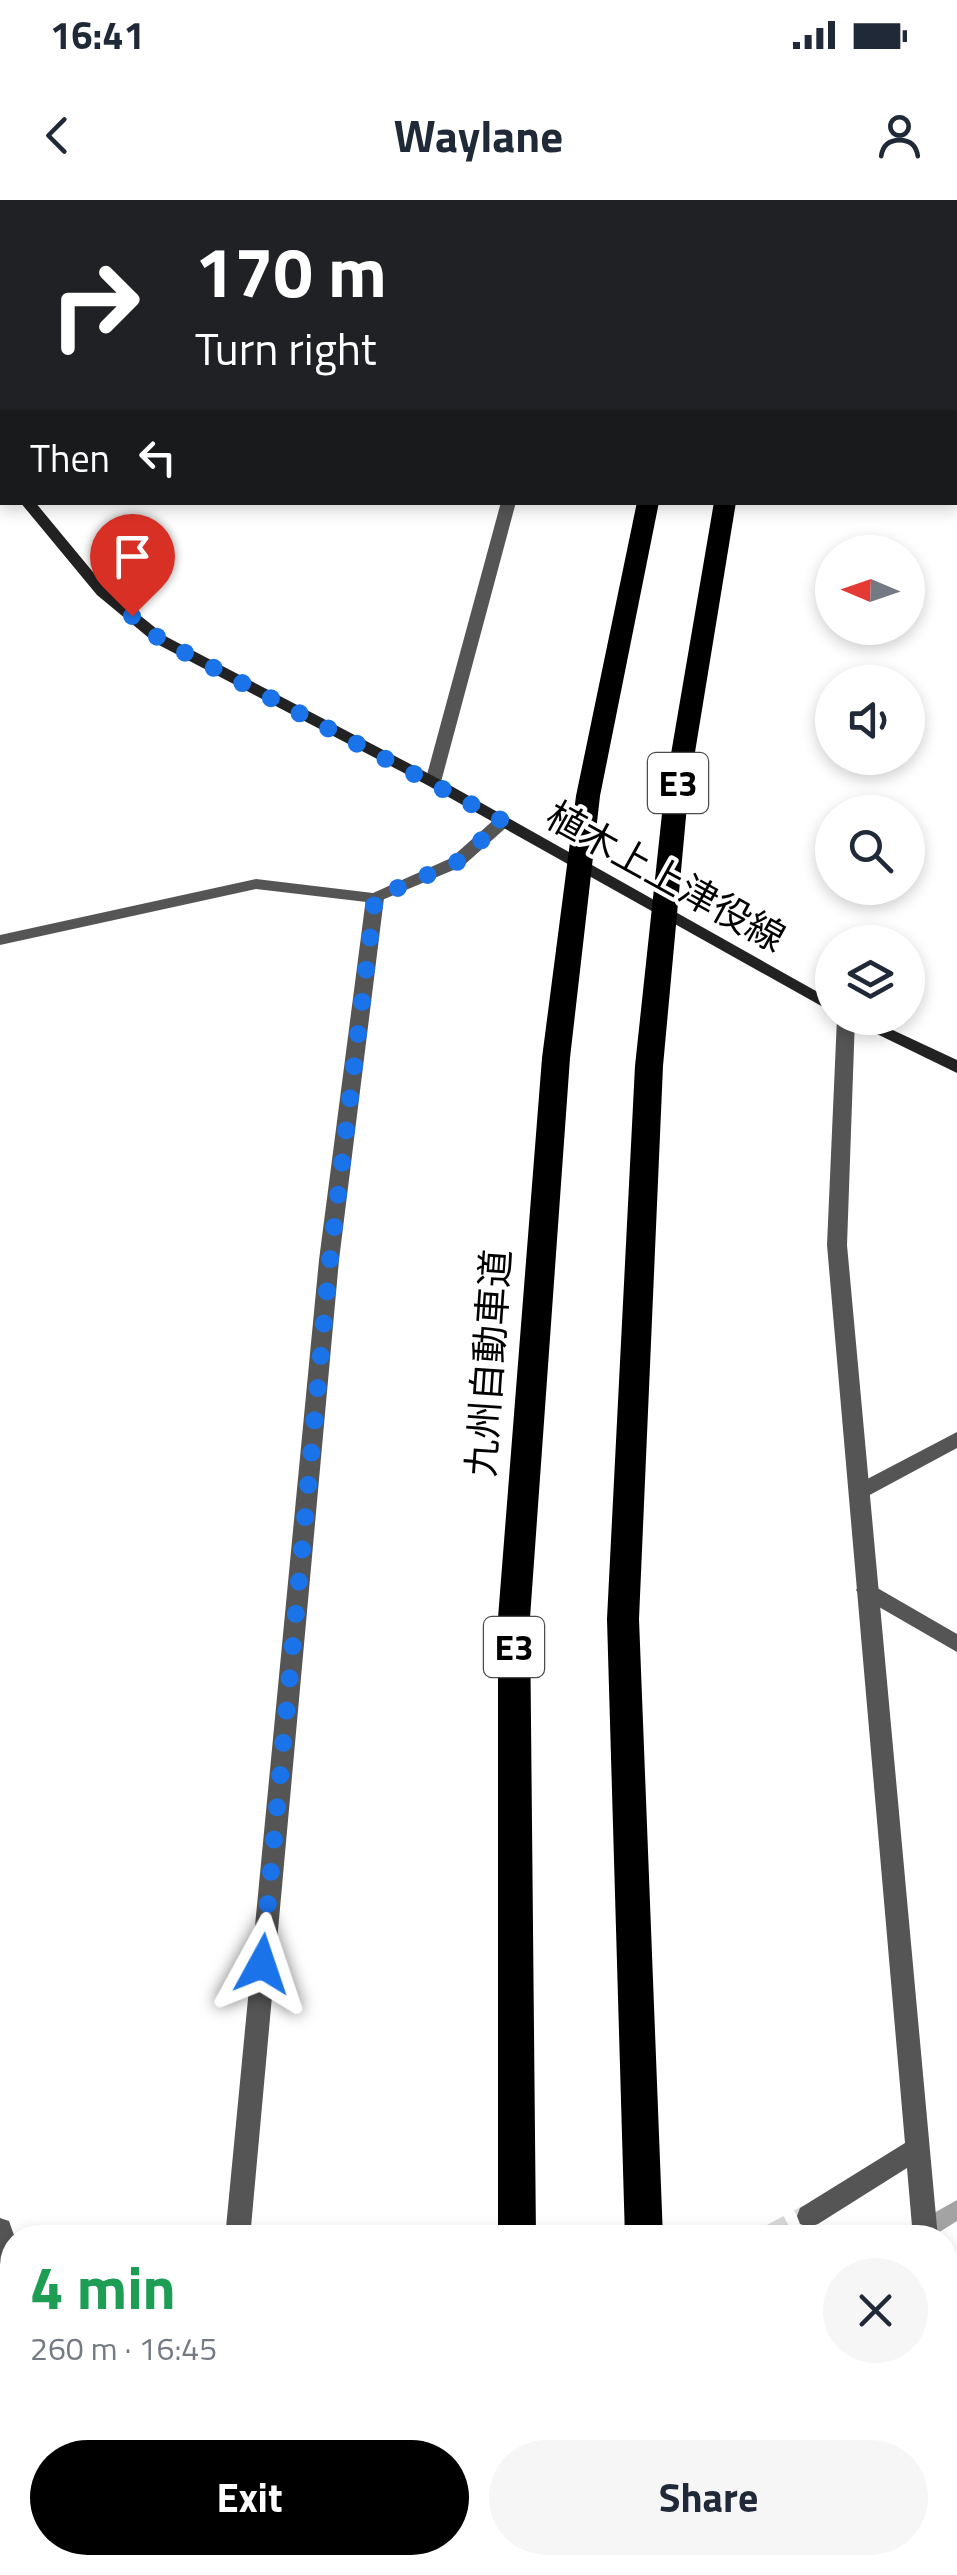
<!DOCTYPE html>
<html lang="en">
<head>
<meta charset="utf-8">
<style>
	body { margin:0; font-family:"Titillium Web","Noto Sans JP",sans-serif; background:#f6f6f7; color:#1f2937; height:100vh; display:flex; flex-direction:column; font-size:38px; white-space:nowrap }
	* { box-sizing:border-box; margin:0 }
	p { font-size:32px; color:#747a83 }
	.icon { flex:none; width:55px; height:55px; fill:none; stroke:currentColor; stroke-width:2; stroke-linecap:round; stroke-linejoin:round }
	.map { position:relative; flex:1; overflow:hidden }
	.panel { position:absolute; left:0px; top:2025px; width:958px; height:350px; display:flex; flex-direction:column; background:#fff; border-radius:40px 40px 0 0; box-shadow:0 5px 15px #0003 }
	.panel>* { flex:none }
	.top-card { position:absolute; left:0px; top:0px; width:958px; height:305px; box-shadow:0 5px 15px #0003; background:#202124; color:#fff; overflow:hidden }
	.needle { width:65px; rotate:272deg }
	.fabs { position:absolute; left:815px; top:335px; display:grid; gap:20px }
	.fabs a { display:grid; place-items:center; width:110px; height:110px; border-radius:50%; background:#fff; box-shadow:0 5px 15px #0003; font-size:50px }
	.pin { position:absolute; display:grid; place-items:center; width:85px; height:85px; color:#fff; margin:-102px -42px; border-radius:50% 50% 50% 0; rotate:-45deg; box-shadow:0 0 10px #0007 }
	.pin .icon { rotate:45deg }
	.me { position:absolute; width:110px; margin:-55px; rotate:5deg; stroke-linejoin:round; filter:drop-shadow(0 0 8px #0008) }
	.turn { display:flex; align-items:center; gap:35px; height:210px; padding:0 30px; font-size:45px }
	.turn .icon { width:130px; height:130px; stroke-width:2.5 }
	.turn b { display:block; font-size:70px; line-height:85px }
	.then { display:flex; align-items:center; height:95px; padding:0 30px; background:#0003; gap:20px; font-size:38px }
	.round { display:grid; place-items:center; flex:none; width:105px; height:105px; border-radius:52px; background:#f6f6f7 }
	.summary { display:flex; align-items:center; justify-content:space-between; height:170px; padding:0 30px }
	h1 { font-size:60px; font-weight:700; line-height:75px; color:#1e9e55 }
	.button { display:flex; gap:20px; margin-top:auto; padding:20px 30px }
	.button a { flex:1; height:115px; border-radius:60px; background:#000; color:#fff; font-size:40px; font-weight:700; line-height:115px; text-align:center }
	.button a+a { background:#f6f6f7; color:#1f2937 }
	.status { display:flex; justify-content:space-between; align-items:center; height:70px; padding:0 50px; background:#fff; direction:ltr }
	.status svg { height:28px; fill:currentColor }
	header { display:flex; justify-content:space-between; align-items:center; height:130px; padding:0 30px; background:#fff; font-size:45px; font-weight:700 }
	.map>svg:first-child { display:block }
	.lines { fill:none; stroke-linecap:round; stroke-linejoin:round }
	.stream { fill:#a3a3a3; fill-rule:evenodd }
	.tertiary-tunnel { stroke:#d9d9d9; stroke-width:24; stroke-dasharray:24 12; stroke-linecap:butt }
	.minor { fill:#555; fill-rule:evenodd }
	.tertiary { fill:#555; fill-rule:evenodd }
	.secondary { fill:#222; fill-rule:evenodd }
	.motorway { fill:#000; fill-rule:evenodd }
	.tram { stroke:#000; stroke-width:2.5 }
	.route { stroke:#1a73e8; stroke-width:18; stroke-dasharray:0 32.4 }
	.labels { text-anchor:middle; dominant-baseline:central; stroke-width:8; stroke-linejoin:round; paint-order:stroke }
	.shield { fill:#fff; stroke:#4c4c4c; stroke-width:2.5 }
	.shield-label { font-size:35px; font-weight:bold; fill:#000 }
	.street-label { font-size:38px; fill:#000; stroke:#fff }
</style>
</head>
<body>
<div class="status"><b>16:41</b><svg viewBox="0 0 49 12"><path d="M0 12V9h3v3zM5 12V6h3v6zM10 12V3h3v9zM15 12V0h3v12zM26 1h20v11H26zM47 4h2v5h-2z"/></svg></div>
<header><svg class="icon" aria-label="back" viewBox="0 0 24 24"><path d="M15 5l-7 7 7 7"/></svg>Waylane<svg class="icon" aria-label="person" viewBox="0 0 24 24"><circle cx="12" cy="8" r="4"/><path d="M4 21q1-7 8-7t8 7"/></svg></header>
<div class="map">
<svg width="957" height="2375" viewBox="0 0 957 2375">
	<rect width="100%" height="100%" fill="#fff"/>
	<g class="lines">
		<g class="stream">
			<polygon points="957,2000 957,2021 930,2038 899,2038 902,2031"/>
			<path d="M 288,2362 L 324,2362 C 316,2375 293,2375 276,2375 L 280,2367 Z"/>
		</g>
		<polyline class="tertiary-tunnel" points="768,2038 809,2016"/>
		<g class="minor">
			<rect x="594" y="0" width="12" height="2"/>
			<polygon points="0,105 2,106 2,114 0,114"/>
			<rect x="955" y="165" width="2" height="8"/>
			<polygon points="501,302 516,302 441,582 433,587 427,585 425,582"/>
			<polygon points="375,693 384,698 339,1060 250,2038 225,2038 319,1060 366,698"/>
			<polygon points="957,1232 957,1248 866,1297 852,1297 849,1292 852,1287"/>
			<polygon points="867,1382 957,1434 957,1452 860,1396 856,1390 860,1384"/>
		</g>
		<g class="tertiary">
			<polygon points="444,0 498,0 499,2 445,2"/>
			<rect x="955" y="19" width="2" height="8"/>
			<polygon points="503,616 509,617 509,625 463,666 375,703 256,689 0,745 0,735 256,679 373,693 451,658 497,617"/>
			<polygon points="837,818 855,818 847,1045 938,2038 913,2038 907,1968 818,2024 809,2027 800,2024 797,2016 800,2008 905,1943 827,1045"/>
			<polygon points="0,2018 9,2021 15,2038 12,2089 3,2086 0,2079"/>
			<polygon points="945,2170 954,2174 957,2180 957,2287 948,2284 945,2278"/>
			<polygon points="72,2362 99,2362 102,2375 74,2375"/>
			<path d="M 127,2362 L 167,2362 C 159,2375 134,2375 116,2375 L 120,2366 Z"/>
		</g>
		<g class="secondary">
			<rect x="0" y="266" width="2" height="11"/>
			<polygon points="20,302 35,302 107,389 167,437 439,579 832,800 832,812 427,585 155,443 97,395"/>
			<polygon points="844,818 867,818 957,860 957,873"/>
		</g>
		<g class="motorway">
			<polygon points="637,302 659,302 600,596 570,858 530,1418 536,2038 498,2038 498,1418 542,858 576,596"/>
			<polygon points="714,302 736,302 688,595 663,866 639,1419 663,2038 625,2038 607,1419 635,866 664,595"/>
			<polygon points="515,2362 555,2362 556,2375 516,2375"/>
			<polygon points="653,2362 693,2362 694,2375 654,2375"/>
		</g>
		<polyline class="tram" points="50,0 93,2"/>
	</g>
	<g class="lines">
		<polyline class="route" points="132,416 161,440 503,621 457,662 375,698 330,1060 262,1764"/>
	</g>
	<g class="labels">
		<g class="shield">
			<rect x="648" y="553" width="60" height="60" rx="8"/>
			<rect x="484" y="1417" width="60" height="60" rx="8"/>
		</g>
		<g class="shield-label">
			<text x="678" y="583">E3</text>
			<text x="514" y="1447">E3</text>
		</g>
		<g class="street-label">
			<text transform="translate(666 676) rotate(29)">植木上上津役線</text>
			<text transform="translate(488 1163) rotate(-86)">九州自動車道</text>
		</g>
	</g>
</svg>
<div class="fabs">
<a><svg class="needle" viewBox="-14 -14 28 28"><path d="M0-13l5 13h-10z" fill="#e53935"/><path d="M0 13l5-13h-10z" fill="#747a83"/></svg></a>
<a><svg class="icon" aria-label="sound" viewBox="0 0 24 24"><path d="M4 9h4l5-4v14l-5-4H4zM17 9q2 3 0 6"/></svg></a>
<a><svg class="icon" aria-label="search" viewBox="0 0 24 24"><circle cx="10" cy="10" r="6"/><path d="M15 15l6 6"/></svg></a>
<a><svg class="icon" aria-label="layers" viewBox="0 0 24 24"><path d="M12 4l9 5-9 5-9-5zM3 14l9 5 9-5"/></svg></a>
</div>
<div class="pin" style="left:132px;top:416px;background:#d93025"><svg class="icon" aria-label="arrive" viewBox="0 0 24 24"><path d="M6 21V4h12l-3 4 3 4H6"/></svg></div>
<svg class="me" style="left:262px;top:1764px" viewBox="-20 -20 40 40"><path d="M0-17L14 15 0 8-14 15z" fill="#1a73e8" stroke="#fff" stroke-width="4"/></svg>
<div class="top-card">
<div class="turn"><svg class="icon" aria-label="right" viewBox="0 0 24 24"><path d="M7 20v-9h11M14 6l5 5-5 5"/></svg><div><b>170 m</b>Turn right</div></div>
<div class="then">Then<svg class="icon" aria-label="left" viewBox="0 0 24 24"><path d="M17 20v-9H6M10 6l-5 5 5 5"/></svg></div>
</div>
<section class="panel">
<div class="summary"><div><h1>4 min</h1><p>260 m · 16:45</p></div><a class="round"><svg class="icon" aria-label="close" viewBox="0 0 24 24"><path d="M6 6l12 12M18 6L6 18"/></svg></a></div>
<div class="button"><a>Exit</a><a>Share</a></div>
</section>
</div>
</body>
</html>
